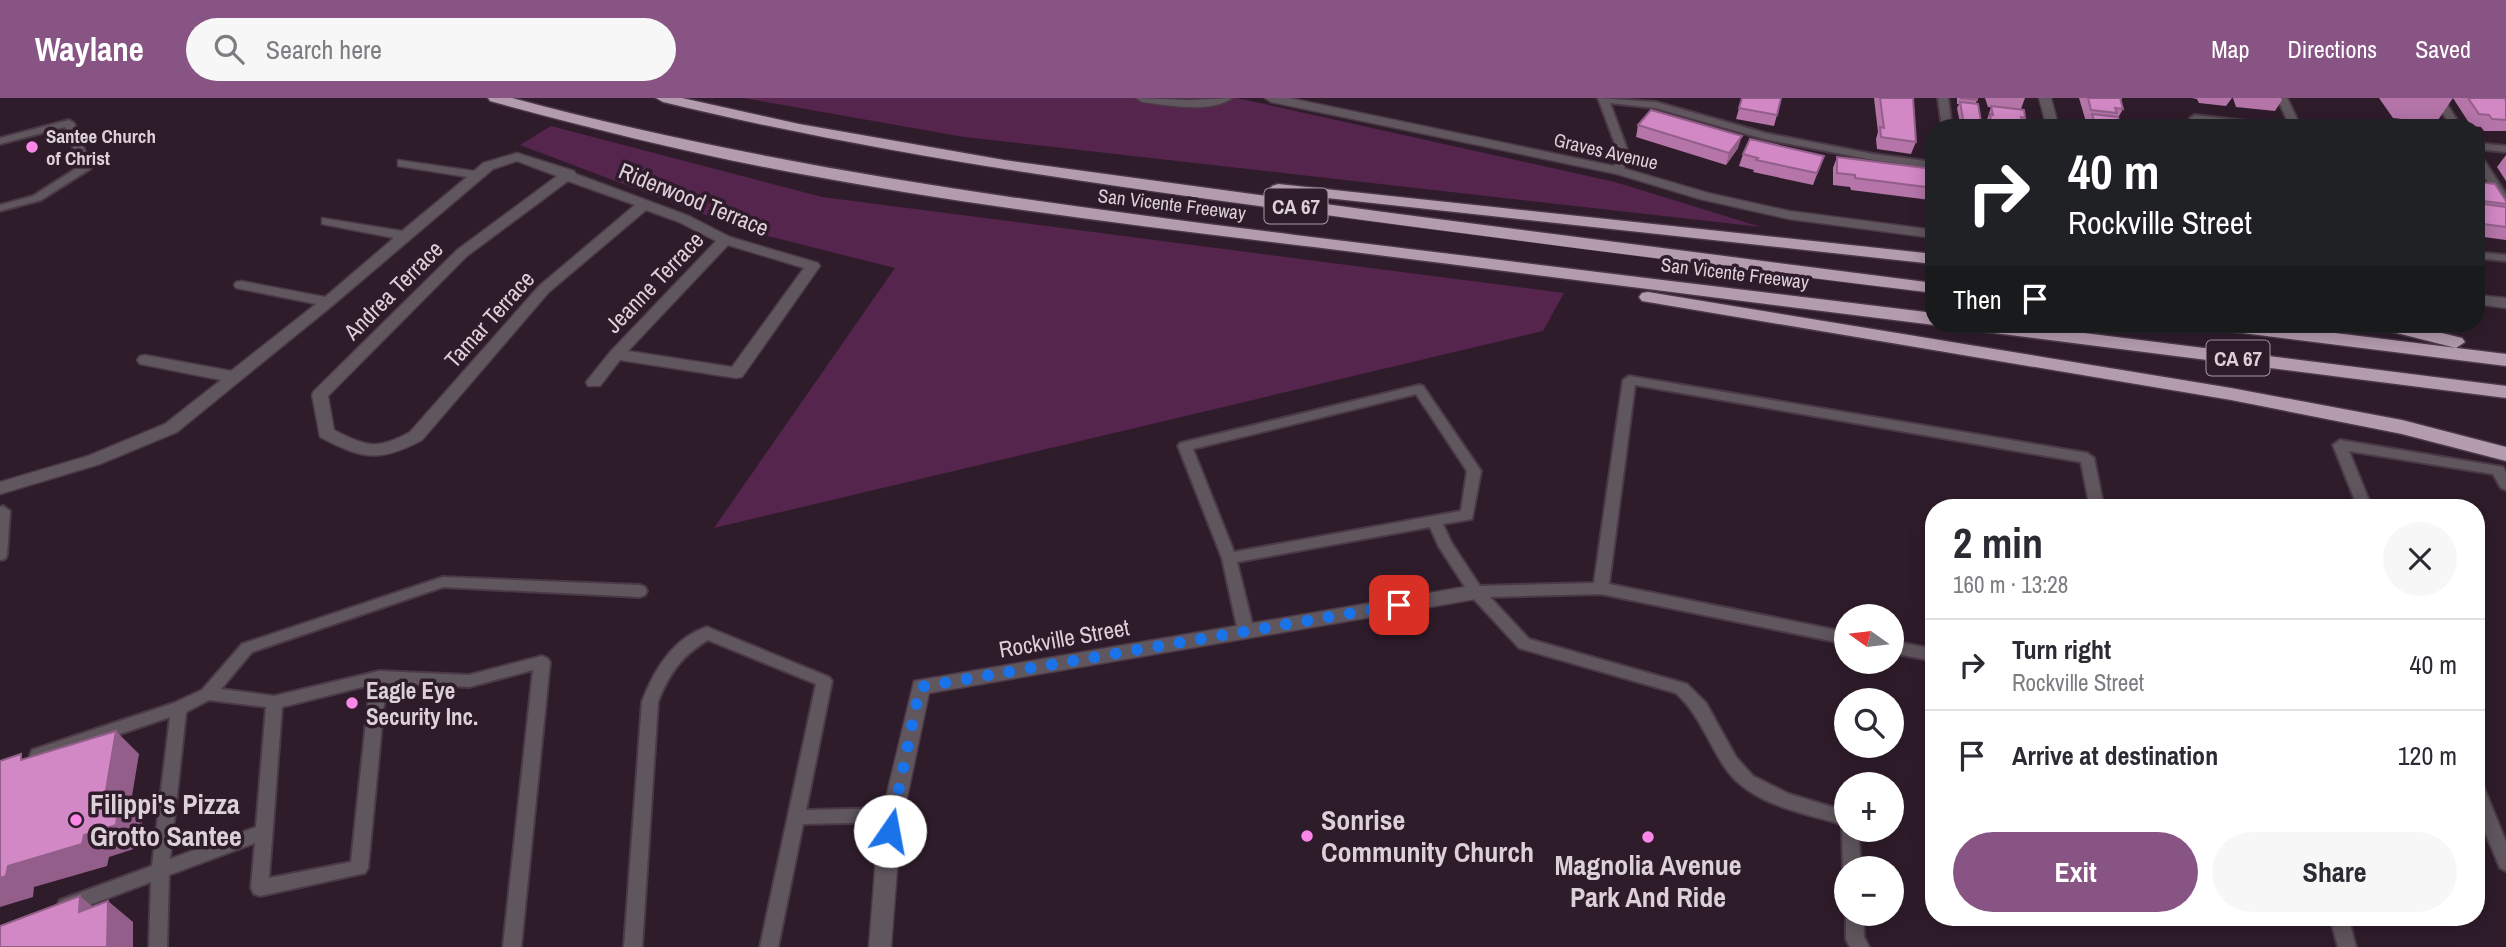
<!DOCTYPE html>
<html lang="en">
<head>
<meta charset="utf-8">
<style>
	body { margin:0; font-family:"Archivo Narrow",sans-serif; background:#f7f7f7; color:#2b2b33; height:100vh; display:flex; flex-direction:column; font-size:26px; white-space:nowrap }
	* { box-sizing:border-box; margin:0 }
	p { font-size:23px; color:#7c7c81 }
	.icon { flex:none; width:38px; height:38px; fill:none; stroke:currentColor; stroke-width:2; stroke-linecap:round; stroke-linejoin:round }
	.map { position:relative; flex:1; overflow:hidden }
	.drawer { position:absolute; left:1925px; top:401px; width:560px; height:427px; display:flex; flex-direction:column; background:#fff; border-radius:28px; box-shadow:0 4px 18px #0003 }
	.drawer>* { flex:none }
	.hud { position:absolute; left:1925px; top:21px; width:560px; height:214px; border-radius:28px; box-shadow:0 4px 18px #0003; background:#202124; color:#fff; overflow:hidden }
	.needle { width:46px; rotate:284deg }
	.fabs { position:absolute; left:1834px; top:506px; display:grid; gap:14px }
	.fabs a { display:grid; place-items:center; width:70px; height:70px; border-radius:50%; background:#fff; box-shadow:0 4px 18px #0003; font-size:35px }
	.pin { position:absolute; display:grid; place-items:center; width:60px; height:60px; color:#fff; margin:-30px; border-radius:14px; box-shadow:0 4px 10px #0006 }
	.me { position:absolute; width:77px; margin:-38px; rotate:12deg; stroke-linejoin:round; filter:drop-shadow(0 0 5px #0008) }
	.turn { display:flex; align-items:center; gap:24px; height:147px; padding:0 28px; font-size:32px }
	.turn .icon { width:91px; height:91px; stroke-width:2.5 }
	.turn b { display:block; font-size:49px; line-height:60px }
	.then { display:flex; align-items:center; height:66px; padding:0 28px; background:#0003; gap:14px; font-size:26px }
	.round { display:grid; place-items:center; flex:none; width:74px; height:74px; border-radius:37px; background:#f7f7f7 }
	.headline { display:flex; align-items:center; justify-content:space-between; height:119px; padding:0 28px }
	h1 { font-size:42px; font-weight:700; line-height:52px }
	.primary-button { display:flex; gap:14px; margin-top:auto; padding:14px 28px }
	.primary-button a { flex:1; height:80px; border-radius:42px; background:#885484; color:#fff; font-size:28px; font-weight:700; line-height:80px; text-align:center }
	.primary-button a+a { background:#f7f7f7; color:#2b2b33 }
	ul { padding:0; list-style:none }
	li { display:flex; align-items:center; gap:21px; height:91px; padding:0 28px; border-top:2px solid #e1e1e2 }
	li div { flex:1 }
	li b { display:block; font-size:26px }
	li em { font-style:normal }
	header { display:flex; align-items:center; gap:42px; box-sizing:border-box; height:98px; padding:0 35px; background:#885484; color:#fff }
	header strong { font-size:33px }
	nav { display:flex; gap:38px; margin-inline-start:auto; font-size:24px }
	.search { width:490px; height:63px; background:#f7f7f7; display:flex; align-items:center; gap:18px; box-sizing:border-box; padding:0 24px; border-radius:38px; color:#7c7c81; font-size:26px }
	.map>svg:first-child { display:block }
	.green { fill:#55254d }
	.lines { fill:none; stroke-linecap:round; stroke-linejoin:round }
	.service-casing { stroke:#4b3947; stroke-width:4 }
	.minor-casing { stroke:#4b3947; stroke-width:3 }
	.tertiary-casing { stroke:#4b3947; stroke-width:3 }
	.motorway-casing { stroke:#4b3947; stroke-width:3 }
	.service { fill:#60565e; fill-rule:evenodd }
	.minor { fill:#60565e; fill-rule:evenodd }
	.tertiary { fill:#60565e; fill-rule:evenodd }
	.motorway { fill:#b49caf; fill-rule:evenodd }
	.wall { fill:#b575a9 }
	.shaded-wall { fill:#935f8a }
	.building { fill:#d288c5; stroke:#935f8a; stroke-width:2 }
	.route { stroke:#1a73e8; stroke-width:12; stroke-dasharray:0 21.6 }
	.poi-dot { fill:#fa87e7; stroke:#2f1c2b; stroke-width:2.5 }
	.labels { text-anchor:middle; dominant-baseline:central; stroke-width:7; stroke-linejoin:round; paint-order:stroke }
	.far-poi-label { font-size:19px; font-weight:bold; fill:#dcd0d9; stroke:#2f1c2b; text-anchor:start }
	.far-street-label { font-size:19px; fill:#dcd0d9; stroke:#2f1c2b }
	.shield { fill:#2f1c2b; stroke:#a89aa5; stroke-width:2 }
	.shield-label { font-size:21px; font-weight:bold; fill:#dcd0d9 }
	.street-label { font-size:23px; fill:#dcd0d9; stroke:#2f1c2b }
	.poi-label { font-size:23px; font-weight:bold; fill:#dcd0d9; stroke:#2f1c2b; text-anchor:start }
	.near-poi-label { font-size:28px; font-weight:bold; fill:#dcd0d9; stroke:#2f1c2b; text-anchor:start }
</style>
</head>
<body>
<header>
<strong>Waylane</strong>
<div class="search"><svg class="icon" aria-label="search" viewBox="0 0 24 24"><circle cx="10" cy="10" r="6"/><path d="M15 15l6 6"/></svg>Search here</div>
<nav><a>Map</a><a>Directions</a><a>Saved</a></nav>
</header>
<div class="map">
<svg width="2506" height="849" viewBox="0 0 2506 849">
	<rect width="100%" height="100%" fill="#2f1c2b"/>
	<g class="green">
		<polygon points="743,0 1237,0 1615,84 1761,129 964,39"/>
		<polygon points="551,28 822,99 1564,195 1543,233 714,430 895,170 748,133 520,47"/>
	</g>
	<g class="lines">
		<defs>
			<g id="service">
				<polygon points="1598,0 1656,4 1765,35 1873,56 1934,64 1934,70 1873,62 1764,41 1655,10 1610,5 1627,51 1624,73 1619,76 1614,73 1617,51"/>
				<polygon points="1938,0 1948,0 1952,30 1942,30"/>
				<polygon points="2277,0 2287,0 2298,23 2325,27 2330,30 2291,30"/>
				<polygon points="2433,0 2443,0 2462,30 2452,30"/>
				<polygon points="2195,17 2281,27 2286,30 2253,30 2191,22 2190,20"/>
				<polygon points="69,22 74,25 91,69 90,71 41,102 0,113 0,107 33,98 80,68 65,29 0,46 0,40"/>
				<polygon points="2476,45 2506,48 2506,54 2476,51"/>
				<polygon points="2476,55 2480,56 2506,96 2506,107 2502,106 2476,66"/>
				<polygon points="2476,154 2506,157 2506,163 2476,160"/>
				<path d="M 1629,278 L 2087,355 L 2094,360 L 2104,410 L 2090,410 L 2081,364 L 1635,287 L 1609,486 L 1846,534 L 1846,546 L 1601,496 L 1490,499 L 1529,541 L 1687,586 L 1706,605 L 1736,659 L 1753,678 L 1789,696 L 1846,713 L 1846,732 L 1858,732 L 1861,770 L 1846,770 L 1846,776 L 1843,770 L 1842,732 L 1844,727 C 1802,714 1749,707 1724,668 C 1707,642 1699,616 1676,595 L 1519,550 L 1471,498 L 1439,449 L 1430,429 L 1237,464 L 1254,533 L 1251,537 L 1241,537 L 1238,533 L 1222,460 L 1178,348 L 1180,345 L 1419,287 L 1423,288 L 1481,373 L 1472,421 L 1443,426 L 1451,444 L 1480,488 L 1594,485 L 1623,282 ZM 1416,296 L 1467,373 L 1461,413 L 1234,454 L 1193,351 Z"/>
				<polygon points="2340,342 2503,369 2506,374 2506,392 2501,390 2493,376 2349,353 2372,410 2358,410 2333,347"/>
				<polygon points="3,408 10,413 7,457 5,461 0,462 0,409"/>
				<path d="M 443,479 L 640,487 L 645,489 L 647,493 L 645,497 L 640,499 L 443,489 L 252,554 L 221,591 L 274,598 L 379,573 L 469,577 L 542,558 L 547,560 L 550,564 L 521,849 L 503,849 L 533,572 L 469,589 L 386,585 L 368,770 L 365,775 L 260,798 L 254,796 L 251,790 L 255,745 L 169,777 L 167,849 L 149,849 L 151,784 L 66,816 L 60,814 L 57,808 L 60,802 L 152,768 L 170,619 L 38,664 L 32,662 L 30,657 L 32,652 L 174,605 L 202,592 L 242,546 ZM 370,587 L 351,764 L 269,780 L 282,609 ZM 209,602 L 266,609 L 256,729 L 170,761 L 186,614 Z"/>
				<path d="M 707,529 L 829,579 L 832,583 L 806,712 L 893,710 L 899,712 L 901,717 L 899,722 L 893,724 L 803,726 L 778,849 L 760,849 L 816,586 L 708,542 C 682,557 668,577 658,604 L 642,849 L 624,849 L 642,604 C 654,572 673,540 707,529 Z"/>
				<polygon points="1892,543 1934,551 1934,563 1892,555"/>
				<polygon points="2476,683 2482,685 2506,744 2506,773 2500,770 2476,712"/>
				<polygon points="1846,813 1846,816 1863,816 1864,839 1869,849 1850,849 1846,841"/>
				<polygon points="2330,819 2348,819 2356,849 2338,849"/>
			</g>
			<g id="minor">
				<path d="M 1136,0 L 1190,2 L 1232,0 C 1211,16 1167,7 1142,4 Z"/>
				<polygon points="2039,0 2051,0 2059,30 2047,30"/>
				<path d="M 517,55 L 574,73 L 576,76 L 689,118 L 730,139 L 818,165 L 820,168 L 742,279 L 736,280 L 620,262 L 600,288 L 588,288 L 586,284 L 611,253 L 716,143 L 679,124 L 646,112 L 549,194 L 422,342 C 379,365 362,361 320,339 L 312,297 L 314,293 L 457,152 L 557,78 L 517,63 L 493,71 L 333,207 L 177,334 L 100,366 L 0,396 L 0,384 L 88,358 L 165,326 L 221,282 L 140,266 L 137,262 L 140,258 L 145,257 L 231,273 L 316,206 L 236,190 L 234,187 L 236,184 L 241,183 L 325,199 L 394,140 L 322,126 L 322,120 L 402,133 L 467,79 L 398,68 L 398,62 L 474,73 L 483,65 ZM 568,83 L 635,107 L 539,188 L 410,334 C 377,352 367,349 334,332 L 328,298 L 467,158 ZM 728,147 L 804,170 L 732,269 L 628,253 Z"/>
				<polygon points="1476,487 1482,489 1485,494 1482,499 1476,501 929,595 900,733 891,849 869,849 878,733 914,583"/>
			</g>
			<g id="tertiary">
				<polygon points="1265,0 1289,0 1619,69 1708,95 1789,113 1934,132 1934,140 1789,121 1700,101 1617,76 1271,4"/>
				<polygon points="2476,197 2506,200 2506,210 2476,206"/>
			</g>
			<g id="motorway">
				<path d="M 488,0 L 512,0 C 769,69 1031,104 1295,137 C 1508,163 1721,189 1934,215 L 1934,226 L 1937,226 L 1934,227 C 1727,201 1521,175 1314,149 C 1139,128 964,107 790,74 C 689,55 589,30 490,3 Z"/>
				<path d="M 656,0 L 682,0 L 799,26 L 1004,62 L 1391,115 L 1934,185 L 1934,195 C 1714,168 1494,140 1274,110 C 1069,82 864,53 663,4 Z"/>
				<polygon points="1278,86 1934,156 1934,166 1272,94 1270,91 1272,88"/>
				<polygon points="1648,194 2231,290 2402,322 2506,349 2506,363 2402,336 2231,302 1642,203 1639,199 1642,195"/>
				<polygon points="1961,226 2013,226 2506,288 2506,300 1970,232"/>
				<polygon points="2210,226 2262,226 2506,256 2506,268 2219,232"/>
				<polygon points="2374,226 2405,226 2462,240 2465,244 2456,250 2377,230"/>
			</g>
		</defs>
		<use href="#service" class="service-casing"/>
		<use href="#minor" class="minor-casing"/>
		<use href="#tertiary" class="tertiary-casing"/>
		<use href="#motorway" class="motorway-casing"/>
		<use href="#service" class="service"/>
		<use href="#minor" class="minor"/>
		<use href="#tertiary" class="tertiary"/>
		<use href="#motorway" class="motorway"/>
	</g>
	<g class="wall">
		<polygon points="1742,0 1777,17 1774,28 1736,21"/>
		<polygon points="1874,0 1913,0 1916,44 1911,56 1877,51 1876,41 1878,34"/>
		<polygon points="1957,0 1977,0 1976,6 1978,6 1982,30 1961,30 1957,10 1959,6 1957,6"/>
		<polygon points="1985,0 2025,0 2021,11 2025,20 2023,26 2024,30 1989,30 1987,22 1991,9 1988,9"/>
		<polygon points="2079,0 2122,0 2121,3 2123,11 2118,20 2119,22 2195,30 2087,30 2086,27 2088,24 2086,24"/>
		<polygon points="2192,0 2232,0 2226,8 2199,5 2197,1"/>
		<polygon points="2233,0 2281,0 2282,2 2275,13 2236,9"/>
		<polygon points="2379,0 2506,0 2506,33 2484,33 2481,29 2471,28 2453,0 2436,25 2393,20"/>
		<polygon points="1638,27 1738,50 1726,67 1636,39"/>
		<polygon points="1743,56 1824,58 1813,87 1753,74 1754,72 1739,68"/>
		<polygon points="2506,57 2506,83 2497,69"/>
		<polygon points="1837,59 1934,80 1934,93 1930,102 1851,92 1850,89 1833,87 1833,70"/>
		<polygon points="2476,84 2506,103 2506,142 2476,138"/>
	</g>
	<g class="shaded-wall">
		<polygon points="1742,38 1738,50 1726,67 1729,55"/>
		<polygon points="116,633 139,656 131,704 143,716 140,749 109,759 107,768 34,789 33,799 0,809 0,780 8,768 84,737 105,698"/>
		<polygon points="80,798 105,819 79,814"/>
		<polygon points="108,803 133,824 133,849 107,849"/>
	</g>
	<g class="building">
		<polygon points="1742,0 1781,0 1777,17 1739,10"/>
		<polygon points="1880,0 1913,0 1916,44 1881,39 1880,29 1884,30"/>
		<polygon points="1960,0 1977,0 1977,2"/>
		<polygon points="2088,0 2120,0 2123,11 2115,10 2117,15 2091,12"/>
		<polygon points="2468,0 2504,0 2506,2 2506,22 2492,21 2489,17 2479,16"/>
		<polygon points="1960,4 1978,6 1982,29 1964,27"/>
		<polygon points="1991,8 2024,12 2025,20 2021,19 2024,30 1992,30 1990,16 1993,17"/>
		<polygon points="1651,12 1742,38 1729,55 1638,27"/>
		<polygon points="2092,16 2118,19 2119,22 2195,29 2195,30 2096,30"/>
		<polygon points="2211,26 2245,28 2248,30 2213,30"/>
		<polygon points="1750,41 1824,58 1817,75 1756,62 1758,60 1743,56"/>
		<polygon points="1837,59 1933,71 1934,90 1855,80 1855,77 1837,75"/>
		<polygon points="2476,84 2495,86 2506,103 2506,106 2476,102"/>
		<polygon points="2476,105 2506,109 2506,129 2476,125"/>
		<polygon points="116,633 105,698 120,694 116,727 84,737 82,746 8,768 6,778 0,780 0,663 21,656 21,662"/>
		<polygon points="80,798 79,814 108,803 107,849 0,849 0,828"/>
	</g>
	<g class="lines">
		<polyline class="route" points="890,733 920,589 1399,507"/>
	</g>
	<g class="poi-dot">
		<circle cx="32" cy="49" r="7"/>
		<circle cx="352" cy="605" r="7"/>
		<circle cx="76" cy="722" r="7"/>
		<circle cx="1307" cy="738" r="7"/>
		<circle cx="1648" cy="739" r="7"/>
	</g>
	<g class="labels">
		<g class="far-poi-label">
			<text x="46" y="38">Santee Church<tspan x="46" dy="22">of Christ</tspan></text>
		</g>
		<g class="far-street-label">
			<text transform="translate(1606 53) rotate(13)">Graves Avenue</text>
			<text transform="translate(1172 106) rotate(7)">San Vicente Freeway</text>
			<text transform="translate(1735 175) rotate(7)">San Vicente Freeway</text>
		</g>
		<g class="shield">
			<rect x="1264.5" y="90.5" width="63" height="35" rx="5"/>
			<rect x="2206.5" y="242.5" width="63" height="35" rx="5"/>
		</g>
		<g class="shield-label">
			<text x="1296" y="108">CA 67</text>
			<text x="2238" y="260">CA 67</text>
		</g>
		<g class="street-label">
			<text transform="translate(694 101) rotate(22)">Riderwood Terrace</text>
			<text transform="translate(654 184) rotate(-46)">Jeanne Terrace</text>
			<text transform="translate(393 192) rotate(-45)">Andrea Terrace</text>
			<text transform="translate(489 221) rotate(-48)">Tamar Terrace</text>
			<text transform="translate(1064 540) rotate(-10)">Rockville Street</text>
		</g>
		<g class="poi-label">
			<text x="366" y="592">Eagle Eye<tspan x="366" dy="26">Security Inc.</tspan></text>
		</g>
		<g class="near-poi-label">
			<text x="90" y="706">Filippi's Pizza<tspan x="90" dy="32">Grotto Santee</tspan></text>
			<text x="1321" y="722">Sonrise<tspan x="1321" dy="32">Community Church</tspan></text>
			<text x="1648" y="767" text-anchor="middle">Magnolia Avenue<tspan x="1648" dy="32">Park And Ride</tspan></text>
		</g>
	</g>
</svg>
<div class="fabs">
<a><svg class="needle" viewBox="-14 -14 28 28"><path d="M0-13l5 13h-10z" fill="#e53935"/><path d="M0 13l5-13h-10z" fill="#7c7c81"/></svg></a>
<a><svg class="icon" aria-label="search" viewBox="0 0 24 24"><circle cx="10" cy="10" r="6"/><path d="M15 15l6 6"/></svg></a>
<a>+</a>
<a>−</a>
</div>
<div class="pin" style="left:1399px;top:507px;background:#d93025"><svg class="icon" aria-label="arrive" viewBox="0 0 24 24"><path d="M6 21V4h12l-3 4 3 4H6"/></svg></div>
<svg class="me" style="left:890px;top:733px" viewBox="-20 -20 40 40"><circle r="19" fill="#fff"/><path d="M0-13L10 11 0 6-10 11z" fill="#1a73e8"/></svg>
<div class="hud">
<div class="turn"><svg class="icon" aria-label="right" viewBox="0 0 24 24"><path d="M7 20v-9h11M14 6l5 5-5 5"/></svg><div><b>40 m</b>Rockville Street</div></div>
<div class="then">Then<svg class="icon" aria-label="arrive" viewBox="0 0 24 24"><path d="M6 21V4h12l-3 4 3 4H6"/></svg></div>
</div>
<section class="drawer">
<div class="headline"><div><h1>2 min</h1><p>160 m · 13:28</p></div><a class="round"><svg class="icon" aria-label="close" viewBox="0 0 24 24"><path d="M6 6l12 12M18 6L6 18"/></svg></a></div>
<ul>
<li><svg class="icon" aria-label="right" viewBox="0 0 24 24"><path d="M7 20v-9h11M14 6l5 5-5 5"/></svg><div><b>Turn right</b><p>Rockville Street</p></div><em>40 m</em></li>
<li><svg class="icon" aria-label="arrive" viewBox="0 0 24 24"><path d="M6 21V4h12l-3 4 3 4H6"/></svg><div><b>Arrive at destination</b></div><em>120 m</em></li>
</ul>
<div class="primary-button"><a>Exit</a><a>Share</a></div>
</section>
</div>
</body>
</html>
